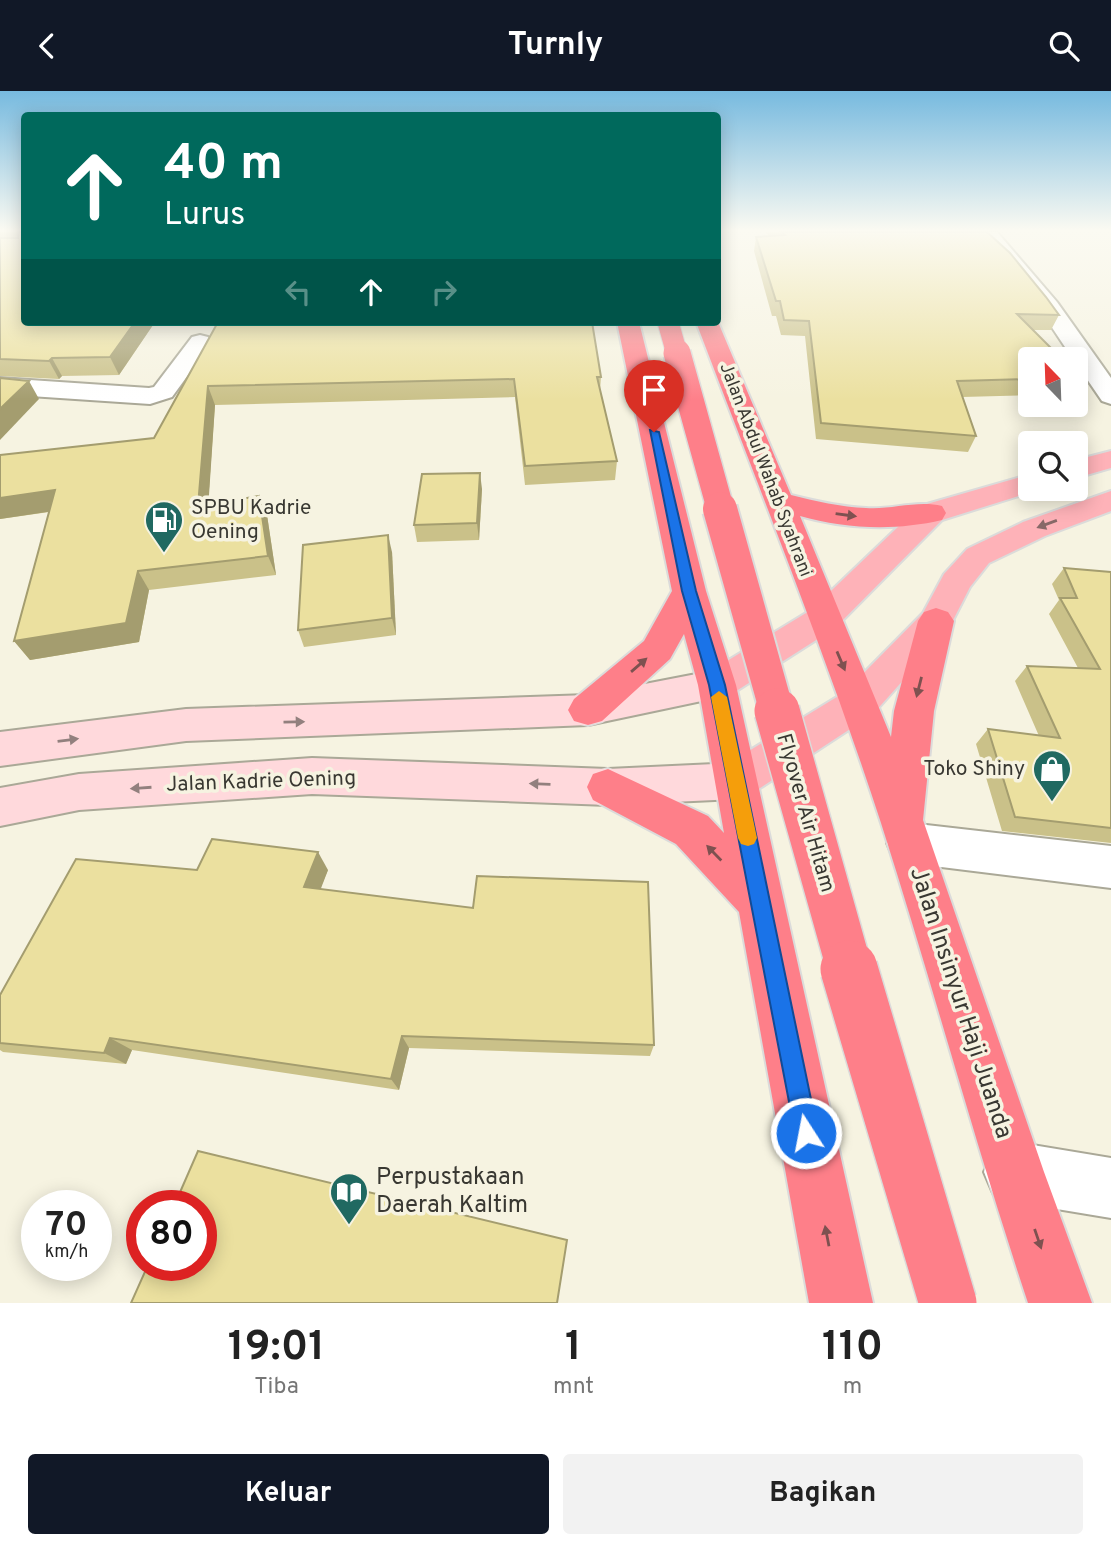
<!DOCTYPE html>
<html lang="id">
<head>
<meta charset="utf-8">
<style>
	body { margin:0; font-family:Overpass,sans-serif; background:#f2f2f2; color:#222; height:100vh; display:flex; flex-direction:column; font-size:26px; white-space:nowrap }
	* { box-sizing:border-box; margin:0 }
	p { font-size:23px; color:#767676 }
	.icon { flex:none; width:38px; height:38px; fill:none; stroke:currentColor; stroke-width:2; stroke-linecap:round; stroke-linejoin:round }
	.map { position:relative; height:1212px; overflow:hidden }
	.panel { display:flex; flex-direction:column; background:#fff; flex:1 }
	.panel>* { flex:none }
	.guide { position:absolute; left:21px; top:21px; width:700px; height:214px; border-radius:7px; box-shadow:0 4px 18px #0003; background:#00695c; color:#fff; overflow:hidden }
	.needle { width:46px; rotate:337deg }
	.buttons { position:absolute; left:1018px; top:256px; display:grid; gap:14px }
	.buttons a { display:grid; place-items:center; width:70px; height:70px; border-radius:7px; background:#fff; box-shadow:0 4px 18px #0003; font-size:35px }
	.speed { position:absolute; left:21px; top:1099px; display:flex; gap:14px; font-size:35px; font-weight:700; text-align:center }
	.speed>* { display:grid; place-content:center; width:91px; height:91px; border-radius:50%; background:#fff; box-shadow:0 4px 18px #0003; line-height:1 }
	.speed small { font-size:18px; font-weight:400 }
	.speed .limit { border:10px solid #d22; background:#fff; color:#111 }
	.pin { position:absolute; display:grid; place-items:center; width:60px; height:60px; color:#fff; margin:-72px -30px; border-radius:50% 50% 50% 0; rotate:-45deg; box-shadow:0 0 7px #0007 }
	.pin .icon { rotate:45deg }
	.me { position:absolute; width:77px; margin:-38px; rotate:349deg; stroke-linejoin:round; filter:drop-shadow(0 0 5px #0008) }
	.turn { display:flex; align-items:center; gap:24px; height:147px; padding:0 28px; font-size:32px }
	.turn .icon { width:91px; height:91px; stroke-width:2.5 }
	.turn b { display:block; font-size:49px; line-height:60px }
	.lanes { display:flex; align-items:center; height:66px; padding:0 28px; background:#0003; justify-content:center; gap:35px; direction:ltr }
	.lanes .off { opacity:.35 }
	.eta { display:flex; justify-content:space-evenly; align-items:center; height:119px; text-align:center }
	.eta b { font-size:42px; font-weight:700; line-height:49px }
	.cta { display:flex; gap:14px; margin-top:auto; padding:14px 28px }
	.cta a { flex:1; height:80px; border-radius:7px; background:#111827; color:#fff; font-size:28px; font-weight:700; line-height:80px; text-align:center }
	.cta a+a { background:#f2f2f2; color:#222 }
	header { display:flex; justify-content:space-between; align-items:center; height:91px; padding:0 28px; background:#111827; color:#fff; font-size:32px; font-weight:700 }
	.map>svg:first-child { display:block }
	.lines { fill:none; stroke-linecap:round; stroke-linejoin:round }
	.street-casing { stroke:#aaa897; stroke-width:4 }
	.secondary-casing { stroke:#aaa897; stroke-width:4 }
	.primary-casing { stroke:#dbdbda; stroke-width:4 }
	.highway-casing { stroke:#dbdbda; stroke-width:4 }
	.street { fill:#fff; fill-rule:evenodd }
	.secondary { fill:#ffd9dc; fill-rule:evenodd }
	.primary { fill:#feb2b8; fill-rule:evenodd }
	.highway { fill:#fe7f89; fill-rule:evenodd }
	.highway-bridge-far4-casing { stroke:#dbdbda; stroke-width:23; stroke-linecap:butt }
	.highway-bridge-far3-casing { stroke:#dbdbda; stroke-width:30; stroke-linecap:butt }
	.highway-bridge-far2-casing { stroke:#dbdbda; stroke-width:38; stroke-linecap:butt }
	.highway-bridge-far1-casing { stroke:#dbdbda; stroke-width:48; stroke-linecap:butt }
	.highway-bridge-casing { stroke:#dbdbda; stroke-width:60; stroke-linecap:butt }
	.highway-bridge-far4 { stroke:#fe7f89; stroke-width:21 }
	.highway-bridge-far3 { stroke:#fe7f89; stroke-width:27 }
	.highway-bridge-far2 { stroke:#fe7f89; stroke-width:34 }
	.highway-bridge-far1 { stroke:#fe7f89; stroke-width:45 }
	.highway-bridge { stroke:#fe7f89; stroke-width:57 }
	.wall { fill:#cac189 }
	.shaded-wall { fill:#a49d6f }
	.building { fill:#ebe09f; stroke:#a49d6f; stroke-width:2 }
	.oneway { fill:#7e5150 }
	.oneway2 { fill:#886968 }
	.oneway3 { fill:#92807e }
	.route { fill:#1a73e8; stroke:#114b97; stroke-width:2 }
	.slow { fill:#f59e0b }
	.labels { text-anchor:middle; dominant-baseline:central; stroke-width:7; stroke-linejoin:round; paint-order:stroke }
	.far-street-label { font-size:18px; fill:#393832; stroke:#f6f3e1 }
	.poi-label { font-size:21px; fill:#393832; stroke:#f6f3e1; text-anchor:start }
	.street-label { font-size:21px; fill:#393832; stroke:#f6f3e1 }
	.near-street-label { font-size:24px; fill:#393832; stroke:#f6f3e1 }
	.near-poi-label { font-size:24px; fill:#393832; stroke:#f6f3e1; text-anchor:start }
</style>
</head>
<body>
<header><svg class="icon" aria-label="back" viewBox="0 0 24 24"><path d="M15 5l-7 7 7 7"/></svg>Turnly<svg class="icon" aria-label="search" viewBox="0 0 24 24"><circle cx="10" cy="10" r="6"/><path d="M15 15l6 6"/></svg></header>
<div class="map">
<svg width="1111" height="1212" viewBox="0 0 1111 1212">
	<rect width="100%" height="100%" fill="#f6f3e1"/>
	<g class="lines">
		<defs>
			<g id="street">
				<polygon points="979,141 997,141 1057,211 1111,287 1111,313 1102,310 1076,272 1076,268 1073,268 1041,220"/>
				<polygon points="200,244 208,246 212,251 172,306 150,313 0,303 0,287 149,297 154,296 192,246"/>
				<polygon points="909,732 1111,755 1111,797 909,772 893,766 887,752 893,738"/>
				<polygon points="1014,1051 1111,1067 1111,1127 1014,1111 993,1102 984,1081 993,1060"/>
			</g>
			<g id="secondary">
				<polygon points="717,579 730,584 736,594 730,604 588,634 186,650 0,675 0,641 186,618 588,604"/>
				<polygon points="312,667 608,678 736,672 751,677 757,690 751,703 736,708 608,714 312,703 79,719 0,735 0,697 79,683"/>
			</g>
			<g id="primary">
				<polygon points="1111,360 1111,377 1076,387 1076,369"/>
				<polygon points="1031,383 1031,397 1041,398 942,429 835,537 730,604 717,609 704,604 698,594 704,584 811,519 920,415"/>
				<polygon points="1111,400 1111,420 1045,445 989,472 970,496 948,539 873,623 751,703 736,708 721,703 715,690 721,677 845,601 923,522 944,483 967,458 1023,431"/>
			</g>
			<g id="highway">
				<polygon points="617,231 639,231 706,500 736,594 873,1212 809,1212 739,821 676,753 593,709 587,696 593,683 608,678 708,725 724,742 698,594 684,543 670,568 602,630 588,634 574,630 568,619 574,608 644,550 672,500"/>
				<path d="M 696,231 L 718,231 L 791,404 C 815,410 841,416 866,417 C 891,419 917,409 942,415 L 946,422 L 942,429 C 896,440 845,438 800,425 L 891,646 L 894,620 L 918,530 L 924,521 L 936,517 L 948,521 L 954,530 L 934,620 L 923,729 L 1044,1081 L 1092,1212 L 1028,1212 C 975,1053 932,891 881,732 C 826,563 759,397 696,231 Z"/>
			</g>
		</defs>
		<use href="#street" class="street-casing"/>
		<use href="#secondary" class="secondary-casing"/>
		<use href="#primary" class="primary-casing"/>
		<use href="#highway" class="highway-casing"/>
		<use href="#street" class="street"/>
		<use href="#secondary" class="secondary"/>
		<use href="#primary" class="primary"/>
		<use href="#highway" class="highway"/>
		<defs>
			<polyline id="highway-bridge-far4" points="668,231 677,263"/>
			<polyline id="highway-bridge-far3" points="677,262 721,420"/>
			<polyline id="highway-bridge-far2" points="720,418 777,621"/>
			<polyline id="highway-bridge-far1" points="777,620 850,880"/>
			<polyline id="highway-bridge" points="849,878 948,1212"/>
		</defs>
		<use href="#highway-bridge-far4" class="highway-bridge-far4-casing"/>
		<use href="#highway-bridge-far3" class="highway-bridge-far3-casing"/>
		<use href="#highway-bridge-far2" class="highway-bridge-far2-casing"/>
		<use href="#highway-bridge-far1" class="highway-bridge-far1-casing"/>
		<use href="#highway-bridge" class="highway-bridge-casing"/>
		<use href="#highway-bridge-far4" class="highway-bridge-far4"/>
		<use href="#highway-bridge-far3" class="highway-bridge-far3"/>
		<use href="#highway-bridge-far2" class="highway-bridge-far2"/>
		<use href="#highway-bridge-far1" class="highway-bridge-far1"/>
		<use href="#highway-bridge" class="highway-bridge"/>
	</g>
	<g class="wall">
		<polygon points="0,141 24,141 155,231 119,284 62,285 59,288 0,285"/>
		<polygon points="765,141 987,141 1059,224 1051,239 1033,239 1031,268 1031,304 962,306 976,345 968,361 816,348 805,245 781,244 776,225 772,225 754,160 756,146 769,145"/>
		<polygon points="218,231 601,286 600,299 617,370 615,389 525,394 515,306 215,314 208,413 259,405 267,424 276,484 149,499 139,551 30,569 14,550 49,421 0,428 0,364 154,347"/>
		<polygon points="1076,282 1081,287 1076,295"/>
		<polygon points="482,398 479,449 417,451 414,434"/>
		<polygon points="392,461 396,544 304,556 298,539"/>
		<polygon points="1064,477 1111,481 1111,752 1002,740 976,653 988,638 1039,645 1015,590 1027,575 1078,577 1049,523 1059,509 1052,493"/>
		<polygon points="197,779 328,779 320,798 654,954 650,965 409,957 399,999 132,959 126,973 3,961 0,959 0,904"/>
	</g>
	<g class="shaded-wall">
		<polygon points="135,231 155,231 119,284 110,266"/>
		<polygon points="52,267 62,285 59,288 49,270"/>
		<polygon points="29,290 39,308 0,349 0,318"/>
		<polygon points="208,295 215,314 207,434 198,415"/>
		<polygon points="480,382 482,398 479,449 477,432"/>
		<polygon points="55,399 67,418 0,428 0,407"/>
		<polygon points="259,405 267,424 276,484 268,465"/>
		<polygon points="388,444 392,461 396,544 392,527"/>
		<polygon points="138,480 149,499 139,551 30,569 14,550"/>
		<polygon points="318,761 328,779 315,813 304,796"/>
		<polygon points="402,945 409,957 399,999 391,988"/>
		<polygon points="110,947 132,959 126,973 104,962"/>
	</g>
	<g class="building">
		<polygon points="18,141 24,141 24,231 135,231 110,266 52,267 49,270 0,268 0,147 18,147"/>
		<polygon points="781,141 987,141 1010,162 1046,206 1059,224 1017,223 1062,268 1031,268 1031,288 957,290 976,345 821,332 809,230 784,229 780,210 776,210 756,146 785,144"/>
		<polygon points="218,231 592,231 601,286 597,286 617,370 525,375 514,288 208,295 198,415 259,405 268,465 138,480 126,532 14,550 55,399 0,407 0,364 154,347"/>
		<polygon points="0,287 29,290 0,318"/>
		<polygon points="480,382 477,432 414,434 422,383"/>
		<polygon points="388,444 392,527 298,539 303,454"/>
		<polygon points="1064,477 1111,481 1111,737 1015,726 988,638 1060,647 1027,575 1100,578 1060,507 1077,507"/>
		<polygon points="212,748 318,761 304,796 473,817 477,785 648,791 654,954 402,945 391,988 110,947 104,962 0,952 0,904 76,768 197,779"/>
		<polygon points="198,1060 567,1149 557,1212 131,1212 148,1174 201,1174 201,1115 174,1115"/>
	</g>
	<defs><path id="oneway-solid" d="M-6-.8H1V-3.2L6.5 0L1 3.2V.8H-6Z" transform="scale(1.75)"/></defs>
	<g class="oneway">
		<use href="#oneway-solid" transform="translate(846 424) rotate(8)"/>
		<use href="#oneway-solid" transform="translate(841 570) rotate(67)"/>
		<use href="#oneway-solid" transform="translate(639 574) rotate(-41)"/>
		<use href="#oneway-solid" transform="translate(919 596) rotate(104)"/>
		<use href="#oneway-solid" transform="translate(714 762) rotate(-134)"/>
		<use href="#oneway-solid" transform="translate(827 1145) rotate(-101)"/>
		<use href="#oneway-solid" transform="translate(1038 1148) rotate(71)"/>
	</g>
	<use class="oneway2" href="#oneway-solid" transform="translate(1047 433) rotate(160)"/>
	<g class="oneway3">
		<use href="#oneway-solid" transform="translate(294 631) rotate(-1)"/>
		<use href="#oneway-solid" transform="translate(68 649) rotate(-7)"/>
		<use href="#oneway-solid" transform="translate(540 693) rotate(-178)"/>
		<use href="#oneway-solid" transform="translate(141 697) rotate(176)"/>
	</g>
	<linearGradient id="sky" x2="0" y2="1"><stop stop-color="#77badf"/><stop offset="0.45" stop-color="#fbfaf2"/><stop offset="1" stop-color="#fbfaf2" stop-opacity="0"/></linearGradient>
	<rect width="1111" height="310" fill="url(#sky)"/>
	<polygon class="route" points="650,339 659,341 696,500 725,594 818,1042 815,1051 806,1054 798,1051 795,1042 709,594 682,500"/>
	<polygon class="slow" points="719,600 727,606 757,747 754,753 748,755 741,753 738,747 711,606"/>
	<defs>
		<symbol id="fuel-pin" viewBox="-11 -11 22 30"><path d="M0 17L-7.5 6A9.5 9.5 0 1 1 7.5 6Z" fill="#206961" stroke="#f6f3e1"/><path d="M-5.5-6h7V0h2V4h1.3V-2.5L3-4.5l.8-.8L6-3V5H2.5V1h-1V6h-7ZM-4.2-4.7v3.2H.2V-4.7Z" fill="#fff"/></symbol>
		<symbol id="shop-pin" viewBox="-11 -11 22 30"><path d="M0 17L-7.5 6A9.5 9.5 0 1 1 7.5 6Z" fill="#206961" stroke="#f6f3e1"/><path d="M-5-2.5h2.3a2.7 3.5 0 0 1 5.4 0H5L5.5 6h-11ZM-1.5-2.5h3a1.5 2.3 0 0 0-3 0Z" fill="#fff"/></symbol>
		<symbol id="library-pin" viewBox="-11 -11 22 30"><path d="M0 17L-7.5 6A9.5 9.5 0 1 1 7.5 6Z" fill="#206961" stroke="#f6f3e1"/><path d="M-6-4Q-3-5.5-.7-3.5V5Q-3 3-6 4ZM6-4Q3-5.5 .7-3.5V5Q3 3 6 4Z" fill="#fff"/></symbol>
	</defs>
	<g fill-rule="evenodd">
		<use href="#fuel-pin" x="142" y="407" width="44" height="60"/>
		<use href="#shop-pin" x="1030" y="656" width="44" height="60"/>
		<use href="#library-pin" x="327" y="1079" width="44" height="60"/>
	</g>
	<g class="labels">
		<g class="far-street-label">
			<text transform="translate(765 379) rotate(69)">Jalan Abdul Wahab Syahrani</text>
		</g>
		<g class="poi-label">
			<text x="191" y="417">SPBU Kadrie<tspan x="191" dy="24">Oening</tspan></text>
			<text x="1025" y="678" text-anchor="end">Toko Shiny</text>
		</g>
		<g class="street-label">
			<text transform="translate(261 691) rotate(-2)">Jalan Kadrie Oening</text>
			<text transform="translate(805 722) rotate(74)">Flyover Air Hitam</text>
		</g>
		<g class="near-street-label">
			<text transform="translate(960 912) rotate(72)">Jalan Insinyur Haji Juanda</text>
		</g>
		<g class="near-poi-label">
			<text x="376" y="1087">Perpustakaan<tspan x="376" dy="28">Daerah Kaltim</tspan></text>
		</g>
	</g>
</svg>
<div class="buttons">
<a><svg class="needle" viewBox="-14 -14 28 28"><path d="M0-13l5 13h-10z" fill="#e53935"/><path d="M0 13l5-13h-10z" fill="#767676"/></svg></a>
<a><svg class="icon" aria-label="search" viewBox="0 0 24 24"><circle cx="10" cy="10" r="6"/><path d="M15 15l6 6"/></svg></a>
</div>
<div class="speed"><div>70<small>km/h</small></div><div class="limit">80</div></div>
<div class="pin" style="left:654px;top:341px;background:#d93025"><svg class="icon" aria-label="arrive" viewBox="0 0 24 24"><path d="M6 21V4h12l-3 4 3 4H6"/></svg></div>
<svg class="me" style="left:806px;top:1042px" viewBox="-20 -20 40 40"><circle r="17" fill="#1a73e8" stroke="#fff" stroke-width="3"/><path d="M0-11L8 9 0 5-8 9z" fill="#fff"/></svg>
<div class="guide">
<div class="turn"><svg class="icon" aria-label="ahead" viewBox="0 0 24 24"><path d="M12 20V5M6 11l6-6 6 6"/></svg><div><b>40 m</b>Lurus</div></div>
<div class="lanes"><svg class="icon off" aria-label="left" viewBox="0 0 24 24"><path d="M17 20v-9H6M10 6l-5 5 5 5"/></svg><svg class="icon" aria-label="ahead" viewBox="0 0 24 24"><path d="M12 20V5M6 11l6-6 6 6"/></svg><svg class="icon off" aria-label="right" viewBox="0 0 24 24"><path d="M7 20v-9h11M14 6l5 5-5 5"/></svg></div>
</div>
</div>
<section class="panel">
<div class="eta">
<div><b>19:01</b><p>Tiba</p></div>
<div><b>1</b><p>mnt</p></div>
<div><b>110</b><p>m</p></div>
</div>
<div class="cta"><a>Keluar</a><a>Bagikan</a></div>
</section>
</body>
</html>
